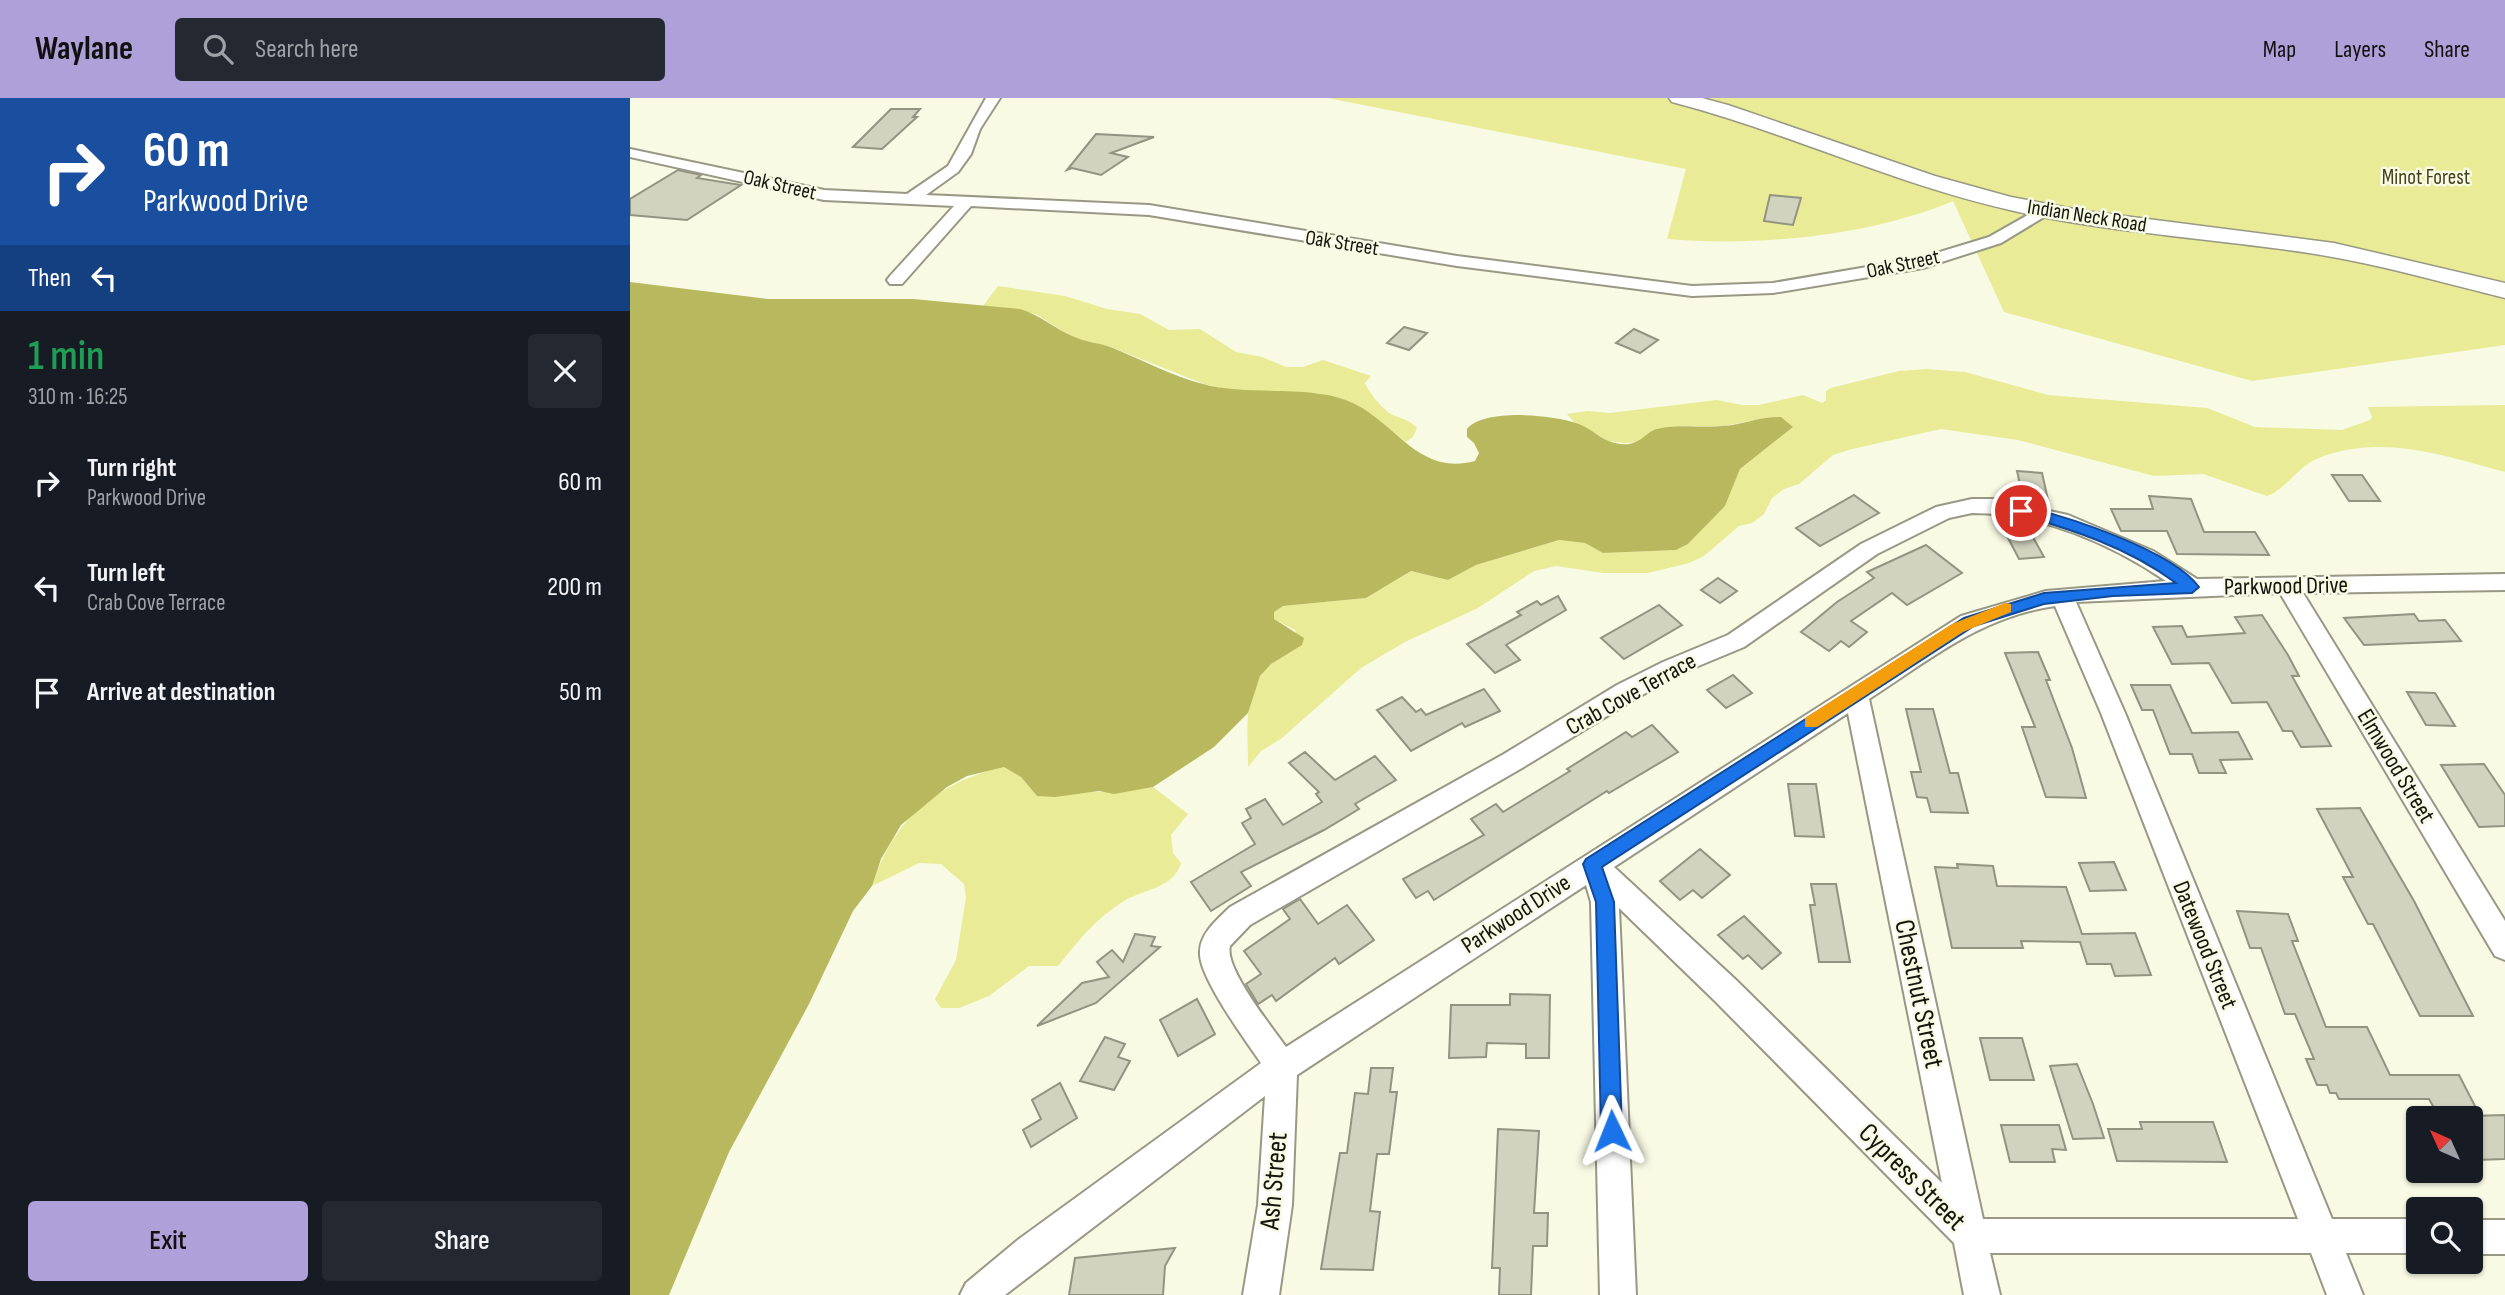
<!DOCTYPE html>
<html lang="en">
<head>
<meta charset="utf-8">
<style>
	body { margin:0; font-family:"Sofia Sans Condensed",sans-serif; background:#242831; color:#f1f3f6; height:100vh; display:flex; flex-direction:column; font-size:26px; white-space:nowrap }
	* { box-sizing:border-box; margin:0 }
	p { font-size:23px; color:#9ea1a6 }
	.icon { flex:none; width:38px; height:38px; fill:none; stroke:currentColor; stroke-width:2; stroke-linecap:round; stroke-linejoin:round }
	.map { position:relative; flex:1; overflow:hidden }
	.sheet { display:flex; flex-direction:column; background:#171b24; width:630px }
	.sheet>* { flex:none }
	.hud { background:#1a4fa0; color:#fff; overflow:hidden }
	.needle { width:46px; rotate:315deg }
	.controls { position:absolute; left:1776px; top:1008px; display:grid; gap:14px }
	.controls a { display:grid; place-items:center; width:77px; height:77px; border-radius:7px; background:#171b24; box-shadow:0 2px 5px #0004; font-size:35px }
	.pin { position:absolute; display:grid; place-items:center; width:60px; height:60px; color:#fff; margin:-30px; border:4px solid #fff; border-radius:50%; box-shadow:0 2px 7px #0007 }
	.me { position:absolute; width:77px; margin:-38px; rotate:358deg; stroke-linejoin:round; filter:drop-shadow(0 0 5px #0008) }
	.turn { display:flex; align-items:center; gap:24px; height:147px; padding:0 28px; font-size:32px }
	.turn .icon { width:91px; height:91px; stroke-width:2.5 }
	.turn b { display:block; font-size:49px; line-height:60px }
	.then { display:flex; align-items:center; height:66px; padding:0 28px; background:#0003; gap:14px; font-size:26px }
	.round { display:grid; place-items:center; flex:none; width:74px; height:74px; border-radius:7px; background:#242831 }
	.headline { display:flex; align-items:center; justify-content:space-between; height:119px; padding:0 28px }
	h1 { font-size:42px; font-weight:600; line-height:52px; color:#1e9e55 }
	.cta { display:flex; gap:14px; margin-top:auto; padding:14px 28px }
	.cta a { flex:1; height:80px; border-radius:7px; background:#aea0d8; color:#111; font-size:28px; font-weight:600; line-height:80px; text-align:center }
	.cta a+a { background:#242831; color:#f1f3f6 }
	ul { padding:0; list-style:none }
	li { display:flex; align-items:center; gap:21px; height:105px; padding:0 28px }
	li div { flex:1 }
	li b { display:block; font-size:26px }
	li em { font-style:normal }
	header { display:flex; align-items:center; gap:42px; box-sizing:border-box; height:98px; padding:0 35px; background:#aea0d8; color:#111 }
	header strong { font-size:33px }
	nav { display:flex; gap:38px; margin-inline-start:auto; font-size:24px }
	.search { width:490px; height:63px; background:#242831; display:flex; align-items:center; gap:18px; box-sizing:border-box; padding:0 24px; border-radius:7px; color:#9ea1a6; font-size:26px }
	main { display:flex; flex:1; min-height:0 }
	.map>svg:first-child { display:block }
	.green { fill:#e9eb96 }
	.water { fill:#b8b95f }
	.building { fill:#d2d3bf; stroke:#929380; stroke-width:2 }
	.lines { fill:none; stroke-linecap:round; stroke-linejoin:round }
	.street-casing { stroke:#989885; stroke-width:4 }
	.secondary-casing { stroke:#989885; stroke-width:3 }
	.street { fill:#fff; fill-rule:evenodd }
	.secondary { fill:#fff; fill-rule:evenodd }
	.route { fill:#1a73e8; stroke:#114b97; stroke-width:2 }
	.slow { fill:#f59e0b }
	.labels { text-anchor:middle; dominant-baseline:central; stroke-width:5; stroke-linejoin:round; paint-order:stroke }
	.far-park-label { font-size:21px; fill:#41411b; stroke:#f8fae4 }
	.far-street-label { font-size:21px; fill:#15150e; stroke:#f8fae4 }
	.street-label { font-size:24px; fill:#15150e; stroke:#f8fae4 }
	.near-street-label { font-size:28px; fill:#15150e; stroke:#f8fae4 }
</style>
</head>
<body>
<header>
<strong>Waylane</strong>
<div class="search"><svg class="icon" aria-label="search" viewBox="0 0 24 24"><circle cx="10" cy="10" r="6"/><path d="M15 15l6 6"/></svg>Search here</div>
<nav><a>Map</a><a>Layers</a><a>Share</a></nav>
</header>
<main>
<section class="sheet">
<div class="hud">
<div class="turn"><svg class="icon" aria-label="right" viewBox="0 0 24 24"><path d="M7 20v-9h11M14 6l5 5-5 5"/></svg><div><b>60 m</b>Parkwood Drive</div></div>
<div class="then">Then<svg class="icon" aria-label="left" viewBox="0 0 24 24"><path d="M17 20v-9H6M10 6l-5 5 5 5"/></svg></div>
</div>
<div class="headline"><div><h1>1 min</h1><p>310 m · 16:25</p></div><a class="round"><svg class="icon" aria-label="close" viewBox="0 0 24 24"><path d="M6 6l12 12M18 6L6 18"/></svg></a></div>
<ul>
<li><svg class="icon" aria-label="right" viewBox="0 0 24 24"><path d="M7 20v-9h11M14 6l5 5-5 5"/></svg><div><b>Turn right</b><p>Parkwood Drive</p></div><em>60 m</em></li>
<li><svg class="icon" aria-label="left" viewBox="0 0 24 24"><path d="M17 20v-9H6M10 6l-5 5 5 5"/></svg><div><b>Turn left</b><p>Crab Cove Terrace</p></div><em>200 m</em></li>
<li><svg class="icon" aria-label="arrive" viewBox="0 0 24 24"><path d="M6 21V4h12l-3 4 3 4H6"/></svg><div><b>Arrive at destination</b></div><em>50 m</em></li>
</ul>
<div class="cta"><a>Exit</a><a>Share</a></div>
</section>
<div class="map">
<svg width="1875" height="1197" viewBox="0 0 1875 1197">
	<rect width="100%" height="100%" fill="#f8fae4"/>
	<g class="green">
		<path d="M 698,0 L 1875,0 L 1875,247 L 1622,283 L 1374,214 L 1323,103 C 1240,138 1127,149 1037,141 L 1056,71 Z"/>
		<path d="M 368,188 L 435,198 L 477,211 L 510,216 L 539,232 L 570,231 L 606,254 L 632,259 L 656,269 L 673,269 L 693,262 L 741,278 L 735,285 C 739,295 753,311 761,316 C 771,321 779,321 787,330 L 783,339 L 776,344 L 727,307 L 713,301 L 687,295 L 600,292 L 574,286 L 481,249 L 442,239 L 406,216 L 353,208 Z"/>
		<path d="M 1296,271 L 1335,274 L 1418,297 L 1577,310 L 1625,329 L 1712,332 L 1740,322 L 1742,319 L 1738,309 L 1875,307 L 1875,374 C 1813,357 1746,334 1684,362 C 1668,370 1652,394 1637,398 L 1573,376 L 1524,378 L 1388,342 L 1311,331 L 1222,351 L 1203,357 L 1169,386 L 1154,391 L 1142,400 L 1134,416 L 1122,425 L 1109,428 L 1074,458 L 1059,465 L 1018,475 L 973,475 L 926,468 L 904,473 L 848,510 L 775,544 L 731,570 L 652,640 L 631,653 L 618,669 C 618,639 613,602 631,577 C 640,563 658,556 671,547 L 665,532 L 644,521 L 644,514 L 653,508 L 736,500 L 781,473 L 818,482 L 846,467 L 929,442 L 955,445 L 973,455 L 1046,452 L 1058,446 L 1095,408 L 1110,371 L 1163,329 L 1142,319 L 1093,328 L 1046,328 L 1010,344 L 994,345 L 979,343 L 944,324 L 937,316 L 957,313 L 980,315 L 1087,302 L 1112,307 L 1129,307 L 1173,297 L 1192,305 L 1196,302 L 1196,293 L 1201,290 L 1269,273 Z"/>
		<path d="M 374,668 L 391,679 L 407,698 C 428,699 447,694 468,694 C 489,693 502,693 523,689 L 558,716 L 541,737 L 543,755 L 551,765 C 544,790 514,791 494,803 C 466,820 448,843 428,868 L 399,868 L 359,898 L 329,910 L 311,910 L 305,901 L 326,862 L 336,799 L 334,786 L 311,766 L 289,765 L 242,788 C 265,719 305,687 374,668 Z"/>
	</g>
	<path class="water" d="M 0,184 L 138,201 L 283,201 L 390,211 C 410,217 424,230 442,238 C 455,244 470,245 483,250 C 512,262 542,278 573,286 C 620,299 684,285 725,306 C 768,328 790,378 845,363 L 849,355 L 844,345 L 837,339 L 837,331 C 855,310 922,317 946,325 C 960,329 971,342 985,345 C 1010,351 1014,334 1027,331 C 1049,326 1071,330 1092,328 C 1112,327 1131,318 1151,319 L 1163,329 L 1110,371 L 1095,408 L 1058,446 L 1046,452 L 973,455 L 955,445 L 929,442 L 846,467 L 818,482 L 781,473 L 736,500 L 653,508 L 644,514 L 644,521 L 674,540 L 672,547 L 641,566 L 630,578 L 618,615 L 584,649 L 523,689 L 484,696 L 469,693 L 425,699 L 407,698 L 391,679 L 374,669 L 337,678 L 317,689 L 271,727 L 251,761 L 242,788 L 223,813 L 179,906 L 99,1054 L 39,1197 L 0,1197 Z"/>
	<g class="building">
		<polygon points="261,11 290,11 283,19 287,19 252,51 223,49"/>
		<polygon points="466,36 524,39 481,55 498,59 471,77 442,70 437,72"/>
		<polygon points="48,72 71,77 67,80 111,87 57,122 0,117 0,101"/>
		<polygon points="1140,97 1171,100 1163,127 1134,123"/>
		<polygon points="774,229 797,235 779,252 757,245"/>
		<polygon points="1004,231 1028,242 1010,255 986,245"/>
		<polygon points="1387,373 1412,375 1418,402 1393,400"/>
		<polygon points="1702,377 1732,377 1750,403 1719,403"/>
		<polygon points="1224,397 1249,415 1190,448 1166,430"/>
		<polygon points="1519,398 1561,401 1574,434 1625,434 1639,457 1547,456 1537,433 1491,433 1481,411 1523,411"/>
		<polygon points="1400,434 1414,459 1389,461 1376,436"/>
		<polygon points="1296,447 1332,475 1277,507 1262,495 1221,523 1237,534 1219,549 1211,543 1199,553 1171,534 1207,504 1244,480 1237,474"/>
		<polygon points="1088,480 1107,493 1090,505 1071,492"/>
		<polygon points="928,498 936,512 876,547 890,562 865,575 837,546 891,517 887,514 907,503 911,507"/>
		<polygon points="1029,507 1052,527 994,561 971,540"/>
		<polygon points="1784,516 1789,523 1815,522 1831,543 1734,547 1714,520"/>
		<polygon points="1632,517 1658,557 1669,578 1662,578 1701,648 1671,649 1662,633 1653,633 1637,604 1602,605 1579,565 1542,566 1523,529 1552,528 1557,539 1615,535 1605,519"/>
		<polygon points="1408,554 1420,582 1416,582 1442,650 1456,700 1416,699 1392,629 1405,629 1375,555"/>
		<polygon points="1103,577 1122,595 1096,610 1077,592"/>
		<polygon points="1501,587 1540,587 1562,635 1608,634 1622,661 1590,662 1596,675 1569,675 1562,656 1540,656 1523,612 1512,612"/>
		<polygon points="854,591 870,613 835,629 832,625 781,653 747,612 772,599 786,614 791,611 796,617"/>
		<polygon points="1777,594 1805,595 1825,628 1796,627"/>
		<polygon points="1276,611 1303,611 1320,675 1328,675 1338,715 1301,714 1297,700 1287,699 1281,674 1291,674"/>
		<polygon points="1022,627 1048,654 979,695 977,693 804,802 798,793 786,800 773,781 854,737 841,721 866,706 873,714 940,673 937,671 996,634 1002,639"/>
		<polygon points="675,654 705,682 745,658 766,682 725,706 729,711 694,732 611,774 621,788 581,813 561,784 625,746 612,725 621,720 616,711 635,701 653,727 692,704 686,696 689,694 659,665"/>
		<polygon points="1854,666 1875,697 1875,728 1849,729 1811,667"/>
		<polygon points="1158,686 1186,686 1194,739 1165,738"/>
		<polygon points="1730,710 1784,803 1843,918 1790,918 1743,826 1738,826 1713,779 1723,779 1687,711"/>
		<polygon points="1070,751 1100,777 1072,800 1063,792 1050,802 1030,783"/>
		<polygon points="1484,764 1496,792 1460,793 1449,765"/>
		<polygon points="1327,766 1363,768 1367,788 1436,789 1452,836 1505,835 1521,877 1485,878 1481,866 1457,866 1450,844 1391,843 1393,850 1322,850 1305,769 1328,770"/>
		<polygon points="1181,786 1206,786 1220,864 1189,864 1180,807 1185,807"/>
		<polygon points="670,801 688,826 717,807 744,842 709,866 705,860 646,903 642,897 628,906 616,886 631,876 614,853 660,821 653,811"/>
		<polygon points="1607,813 1658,816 1668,843 1662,843 1696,929 1737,929 1760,977 1829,977 1846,1010 1804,1010 1799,1001 1709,1001 1706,995 1700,995 1697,987 1687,987 1676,961 1684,961 1665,916 1655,916 1631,850 1620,850"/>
		<polygon points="1114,818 1151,855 1132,871 1118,857 1113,861 1088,837"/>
		<polygon points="505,836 525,839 521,848 530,849 466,905 407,928 452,885 479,879 467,864 482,852 493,864"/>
		<polygon points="880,896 920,897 919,960 896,960 896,946 857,945 856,959 819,960 821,907 880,907"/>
		<polygon points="567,901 585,936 548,958 530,922"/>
		<polygon points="475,939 495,946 488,959 500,963 484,992 450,983"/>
		<polygon points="1350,940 1392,940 1404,982 1360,982"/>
		<polygon points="1447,966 1463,1006 1474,1040 1443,1041 1420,968"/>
		<polygon points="741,970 763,970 760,994 767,994 759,1056 747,1056 740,1113 750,1114 743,1172 691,1171 710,1055 717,1055 725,995 738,996"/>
		<polygon points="430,985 447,1020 401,1049 393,1032 411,1021 402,1002"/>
		<polygon points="1875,1017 1875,1061 1846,1062 1841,1052 1841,1018"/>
		<polygon points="1510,1024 1583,1024 1597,1064 1487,1063 1478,1031 1512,1031"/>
		<polygon points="1371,1027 1429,1027 1436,1052 1422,1051 1425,1064 1380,1064"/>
		<polygon points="868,1031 909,1033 904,1115 918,1115 917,1148 903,1148 901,1197 869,1197 870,1170 862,1170"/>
		<polygon points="545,1150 535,1168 533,1197 439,1197 445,1160"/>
	</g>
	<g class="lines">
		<defs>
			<g id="street">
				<polygon points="356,0 370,0 350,31 341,56 328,74 296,97 519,107 827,158 1062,188 1143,185 1290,160 1359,139 1410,110 1422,110 1424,113 1371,145 1293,170 1143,195 1062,198 827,168 519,117 341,108 272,186 260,186 257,182 260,178 324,108 194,102 0,59 0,51 194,92 277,96 318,68"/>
				<path d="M 1342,401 L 1364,401 L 1438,417 L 1523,453 L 1567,481 L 1875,476 L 1875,492 L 1673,495 L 1875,823 L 1875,862 L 1865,858 L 1650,495 L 1446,504 L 1495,615 L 1702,1121 L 1788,1121 L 1788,1155 L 1716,1155 L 1733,1197 L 1697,1197 L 1681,1155 L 1360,1155 L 1370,1197 L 1334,1197 L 1324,1145 L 1084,902 L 989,810 L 1006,1197 L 970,1197 L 961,804 L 956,787 L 667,977 L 662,1107 L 649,1197 L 613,1197 L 628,1107 L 635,998 L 375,1197 L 330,1197 L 336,1185 L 389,1141 L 631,965 C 616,943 568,878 570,854 C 570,835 588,821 600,809 L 874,656 L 987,587 L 1033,564 L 1098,537 L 1231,446 L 1306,409 ZM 1342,415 C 1410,415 1480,445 1536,483 L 1416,493 L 1331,518 L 656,949 C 642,929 594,870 600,848 L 620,827 L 892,670 L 1005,601 L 1049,576 L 1114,549 L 1247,456 L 1319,420 ZM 1425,508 L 1471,615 L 1668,1121 L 1353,1121 L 1239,601 C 1301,561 1350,519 1425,508 ZM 1218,615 L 1312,1085 L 1106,882 L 984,769 Z"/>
				<rect x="1841" y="1122" width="34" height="34"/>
			</g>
			<path id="secondary" d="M 1039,0 L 1072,0 L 1098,7 L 1305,78 L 1381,99 L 1455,113 L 1704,145 L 1875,185 L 1875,200 C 1810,184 1745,165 1679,155 C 1579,140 1478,135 1380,112 C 1264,86 1157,34 1042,4 Z"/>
		</defs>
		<use href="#street" class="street-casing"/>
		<use href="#secondary" class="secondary-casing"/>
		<use href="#street" class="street"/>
		<use href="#secondary" class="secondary"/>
	</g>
	<path class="route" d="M 1391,408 C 1436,418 1542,452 1569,489 L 1562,495 L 1483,498 L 1414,506 L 1344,528 L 972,769 L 984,804 L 992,1033 L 989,1040 L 982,1043 L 975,1040 L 971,1033 L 966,804 L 953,766 L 956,761 L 1334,520 L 1414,495 L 1546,485 C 1499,450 1442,431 1386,416 L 1386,410 Z"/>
	<polygon class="slow" points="1375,505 1381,506 1381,514 1333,534 1187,629 1175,629 1175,620 1322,526"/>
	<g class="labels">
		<g class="far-park-label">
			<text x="1796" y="79">Minot Forest</text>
		</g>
		<g class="far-street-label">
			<text transform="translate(150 87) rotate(13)">Oak Street</text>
			<text transform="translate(1457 118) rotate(9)">Indian Neck Road</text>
			<text transform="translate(712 145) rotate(9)">Oak Street</text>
			<text transform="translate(1273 166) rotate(-12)">Oak Street</text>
		</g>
		<g class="street-label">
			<text transform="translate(1656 488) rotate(-1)">Parkwood Drive</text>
			<text transform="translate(1001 596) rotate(-29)">Crab Cove Terrace</text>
			<text transform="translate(1766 668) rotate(59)">Elmwood Street</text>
			<text transform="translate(886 816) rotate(-33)">Parkwood Drive</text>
			<text transform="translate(1575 847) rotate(68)">Datewood Street</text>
		</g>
		<g class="near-street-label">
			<text transform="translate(1289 896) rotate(78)">Chestnut Street</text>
			<text transform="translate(1282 1079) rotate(45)">Cypress Street</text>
			<text transform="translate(644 1083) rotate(-85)">Ash Street</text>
		</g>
	</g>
</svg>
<div class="controls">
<a><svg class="needle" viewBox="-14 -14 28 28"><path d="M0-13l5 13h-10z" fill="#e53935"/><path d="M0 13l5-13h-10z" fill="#9ea1a6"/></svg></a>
<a><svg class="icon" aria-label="search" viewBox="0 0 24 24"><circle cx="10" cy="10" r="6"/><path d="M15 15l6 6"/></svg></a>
</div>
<div class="pin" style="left:1391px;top:413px;background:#d93025"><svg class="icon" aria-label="arrive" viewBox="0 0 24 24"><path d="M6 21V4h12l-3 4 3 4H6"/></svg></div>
<svg class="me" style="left:982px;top:1033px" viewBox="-20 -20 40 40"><path d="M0-17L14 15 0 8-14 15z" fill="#1a73e8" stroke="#fff" stroke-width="4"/></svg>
</div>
</main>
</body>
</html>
